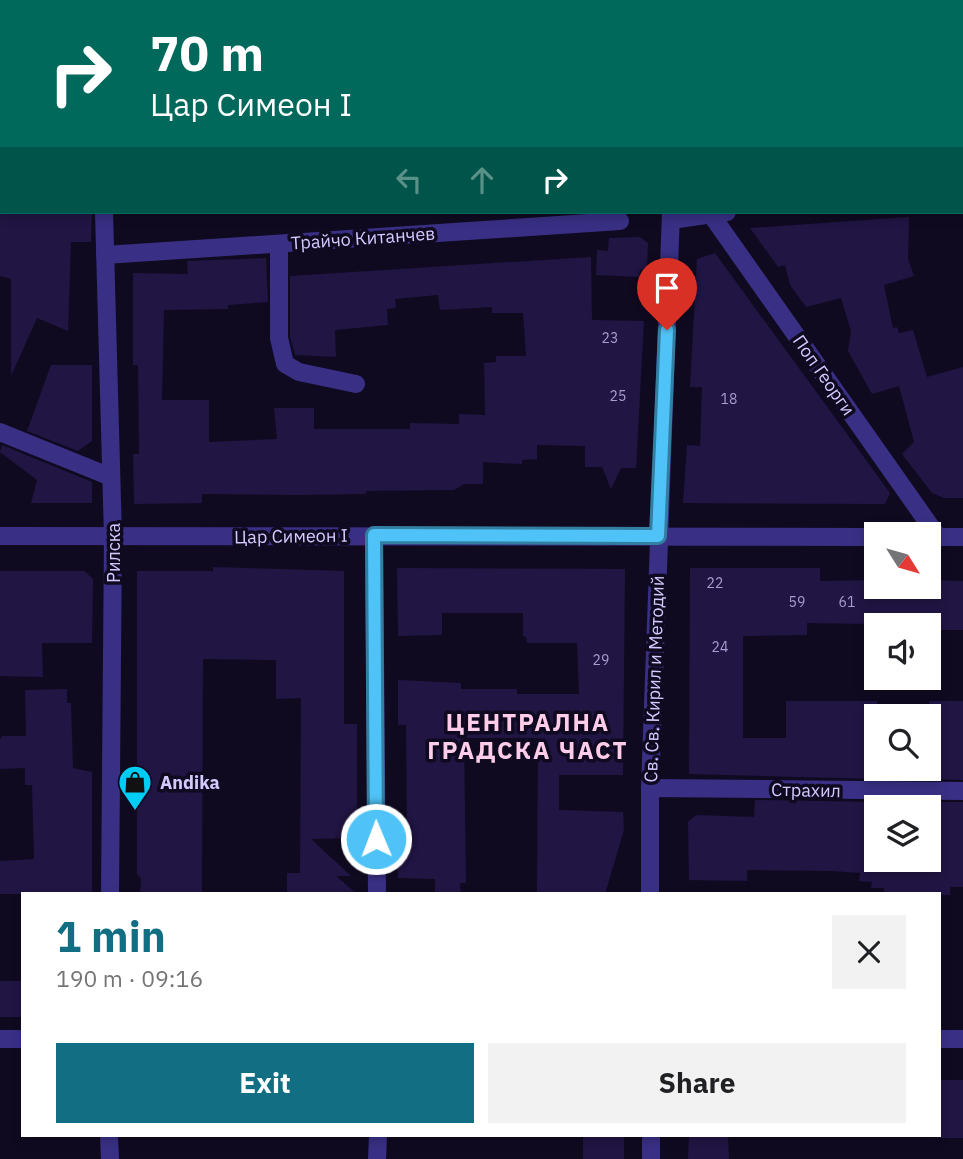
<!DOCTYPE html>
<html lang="en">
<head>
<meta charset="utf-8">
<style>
	body { margin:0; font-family:"IBM Plex Sans",sans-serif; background:#f2f2f2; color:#202124; height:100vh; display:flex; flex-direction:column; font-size:26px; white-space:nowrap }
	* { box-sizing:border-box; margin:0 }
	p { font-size:23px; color:#757577 }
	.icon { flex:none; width:38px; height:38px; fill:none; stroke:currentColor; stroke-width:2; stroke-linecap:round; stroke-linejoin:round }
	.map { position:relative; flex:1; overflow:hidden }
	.side { position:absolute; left:21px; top:892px; width:920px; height:245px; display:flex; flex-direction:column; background:#fff; border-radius:0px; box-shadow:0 4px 10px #0003 }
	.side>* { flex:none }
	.top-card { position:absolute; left:0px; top:0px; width:964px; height:214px; box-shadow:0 4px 10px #0003; background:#00695c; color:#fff; overflow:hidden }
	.needle { width:46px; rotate:127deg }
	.buttons { position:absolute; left:864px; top:522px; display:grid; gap:14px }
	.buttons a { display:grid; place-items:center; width:77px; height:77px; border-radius:0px; background:#fff; box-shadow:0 4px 10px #0003; font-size:35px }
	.pin { position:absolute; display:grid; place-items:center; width:60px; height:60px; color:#fff; margin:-72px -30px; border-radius:50% 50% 50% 0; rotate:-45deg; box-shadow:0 0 7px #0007 }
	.pin .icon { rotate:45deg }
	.me { position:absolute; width:77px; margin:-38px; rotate:359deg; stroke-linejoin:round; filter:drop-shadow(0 0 5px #0008) }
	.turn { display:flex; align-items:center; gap:24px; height:147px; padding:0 35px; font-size:32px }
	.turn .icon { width:91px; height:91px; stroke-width:2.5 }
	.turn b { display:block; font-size:49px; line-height:60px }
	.lanes { display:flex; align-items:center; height:66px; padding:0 35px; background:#0003; justify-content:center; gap:35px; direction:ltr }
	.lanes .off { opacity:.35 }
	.round { display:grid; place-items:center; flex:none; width:74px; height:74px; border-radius:0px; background:#f2f2f2 }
	.headline { display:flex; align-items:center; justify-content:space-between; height:119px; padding:0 35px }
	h1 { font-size:42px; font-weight:800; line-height:52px; color:#126e82 }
	.primary-button { display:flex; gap:14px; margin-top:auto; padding:14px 35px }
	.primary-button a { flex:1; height:80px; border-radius:0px; background:#126e82; color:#fff; font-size:28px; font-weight:800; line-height:80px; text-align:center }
	.primary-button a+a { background:#f2f2f2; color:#202124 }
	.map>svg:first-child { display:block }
	.building { fill:#211544 }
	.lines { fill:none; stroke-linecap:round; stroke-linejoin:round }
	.minor { stroke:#393085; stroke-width:18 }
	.route-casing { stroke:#337fa1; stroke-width:18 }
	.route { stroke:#4fc3f7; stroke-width:12 }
	.labels { text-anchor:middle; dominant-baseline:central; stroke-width:7; stroke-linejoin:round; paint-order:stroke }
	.number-label { font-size:14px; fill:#a79dd0 }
	.street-label { font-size:18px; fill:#d4caff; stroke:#100a21 }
	.poi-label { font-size:18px; font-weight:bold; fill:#d4caff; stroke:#100a21; text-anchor:start }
	.district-label { font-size:24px; font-weight:bold; letter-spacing:2px; fill:#ffcce9; stroke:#100a21 }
</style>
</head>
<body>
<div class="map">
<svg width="963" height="1159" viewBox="0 0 963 1159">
	<rect width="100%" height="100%" fill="#100a21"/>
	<g class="building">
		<polygon points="0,212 92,212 91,242 71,242 68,331 37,318 11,376 11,279 0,276"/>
		<polygon points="909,217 908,259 914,276 884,285 893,328 897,327 899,333 913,330 927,377 963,367 963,498 944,498 932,493 902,454 914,442 899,386 872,394 848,351 851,331 841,298 806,307 790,285 785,265 778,267 750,228"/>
		<polygon points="640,237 648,243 647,270 640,270 639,277 596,275 597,250 608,251 609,238"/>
		<polygon points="715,253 890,493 885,504 683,503 687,445 700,446 702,387 690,387 697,259"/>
		<polygon points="591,257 592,320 644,321 636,468 621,468 611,489 602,467 585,467 585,446 537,445 537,459 522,460 522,464 483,462 483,484 464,484 454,490 366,491 366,494 298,495 202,494 202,503 134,504 133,454 139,454 138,365 133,365 133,273 188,274 187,261 266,258 268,302 228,305 228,309 164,310 162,400 209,400 209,442 277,439 274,408 314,408 314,429 410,429 410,423 459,424 459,414 485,415 484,363 496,362 496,356 526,356 523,313 492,313 492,307 440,310 438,295 395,299 396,308 387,309 388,325 335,330 336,357 295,355 290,337 290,276"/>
		<polygon points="51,365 92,365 92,441 78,451 27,431"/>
		<polygon points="2,445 92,482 92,503 31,503 37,480 0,452"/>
		<polygon points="213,567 344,571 344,724 357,724 357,838 311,839 351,876 336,876 357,894 287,894 287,873 300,873 301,698 276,699 276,660 203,659 202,894 140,894 141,879 137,874 137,571 213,571"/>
		<polygon points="397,568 625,569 623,775 559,775 559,810 623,812 624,830 605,894 537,894 538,738 464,738 466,883 460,883 461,894 435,894 435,879 398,878 398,831 407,831 406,725 398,725 398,680 461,683 461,689 517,689 517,694 579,694 577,643 527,643 526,637 523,636 523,613 442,613 442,635 398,636"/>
		<polygon points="690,568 820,568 820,581 877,580 877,586 929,586 930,580 963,581 963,630 931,630 933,625 807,623 807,635 743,636 743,738 786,738 786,701 877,701 877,779 689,774"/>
		<polygon points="0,571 84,571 93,579 92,643 42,643 43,677 0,676"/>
		<polygon points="67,689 67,703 71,703 73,768 92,772 92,894 0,894 0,861 34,859 32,785 25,785 25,768 0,769 0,740 2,736 26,736 25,690"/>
		<polygon points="929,701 963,701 963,780 929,779"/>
		<polygon points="755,800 877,802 877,859 929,859 929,802 963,802 963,887 950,887 950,895 884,893 884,888 871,888 872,882 859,881 860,873 833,871 747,870 747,881 689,880 688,822 696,815 754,817"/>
		<rect x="0" y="981" width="23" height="36"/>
		<rect x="940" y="1080" width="23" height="58"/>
		<rect x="583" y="1136" width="41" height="23"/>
		<polygon points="689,1136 728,1136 729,1159 688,1159"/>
	</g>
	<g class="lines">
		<g class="minor">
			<polyline points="77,0 78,2"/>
			<polyline points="343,0 344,2"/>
			<polyline points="549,0 552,2"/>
			<polyline points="402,2 415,0"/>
			<polyline points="682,2 682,0"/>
			<polyline points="0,46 0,38"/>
			<polyline points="962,194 963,194"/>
			<polyline points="104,212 113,537 110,894"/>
			<polyline points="710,213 938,537"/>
			<polyline points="671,220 727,212"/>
			<polyline points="279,244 279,338 285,364 299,372 356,384"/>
			<polyline points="105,255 620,221"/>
			<polyline points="0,432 111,477"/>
			<polyline points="374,535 377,894"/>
			<polyline points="0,536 877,537"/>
			<polyline points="929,537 963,537"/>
			<polyline points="650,788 963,791"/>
			<polyline points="650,894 650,788 671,212"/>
			<polyline points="0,1039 23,1039"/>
			<polyline points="940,1039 963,1039"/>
			<polyline points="109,1136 110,1159"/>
			<polyline points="651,1136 651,1159"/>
			<polyline points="377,1159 378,1136"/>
		</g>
	</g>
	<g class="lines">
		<defs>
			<polyline id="route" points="376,839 374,535 658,536 667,330"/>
		</defs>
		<use href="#route" class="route-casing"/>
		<use href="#route" class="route"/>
	</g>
	<defs>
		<symbol id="shop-pin" viewBox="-11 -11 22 30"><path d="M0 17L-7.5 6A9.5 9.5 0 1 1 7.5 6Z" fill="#00cdf5" stroke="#100a21"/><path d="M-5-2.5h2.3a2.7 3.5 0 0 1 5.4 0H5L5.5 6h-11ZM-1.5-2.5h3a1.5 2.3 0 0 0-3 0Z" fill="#111"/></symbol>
	</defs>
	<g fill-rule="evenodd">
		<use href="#shop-pin" x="116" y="763" width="38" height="52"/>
	</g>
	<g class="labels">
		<g class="number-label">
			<text x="610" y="338">23</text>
			<text x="618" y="396">25</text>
			<text x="729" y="399">18</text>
			<text x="715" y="583">22</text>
			<text x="797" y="602">59</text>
			<text x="847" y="602">61</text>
			<text x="720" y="647">24</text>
			<text x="601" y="660">29</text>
		</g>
		<g class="street-label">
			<text transform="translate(363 238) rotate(-4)">Трайчо Китанчев</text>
			<text transform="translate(824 375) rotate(55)">Поп Георги</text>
			<text transform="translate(291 536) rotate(-1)">Цар Симеон I</text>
			<text transform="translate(113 553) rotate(-90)">Рилска</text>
			<text transform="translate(654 679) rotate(-88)">Св. Св. Кирил и Методий</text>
			<text transform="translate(806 790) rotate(1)">Страхил</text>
		</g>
		<g class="poi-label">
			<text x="160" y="782">Andika</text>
		</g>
		<g class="district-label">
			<text x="528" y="722">ЦЕНТРАЛНА<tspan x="528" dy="28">ГРАДСКА ЧАСТ</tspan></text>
		</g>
	</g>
</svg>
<div class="buttons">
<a><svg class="needle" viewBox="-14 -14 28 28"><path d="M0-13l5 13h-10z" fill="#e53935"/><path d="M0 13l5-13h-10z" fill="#757577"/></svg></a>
<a><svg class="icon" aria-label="sound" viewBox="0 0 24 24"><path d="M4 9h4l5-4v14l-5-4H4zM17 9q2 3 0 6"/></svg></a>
<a><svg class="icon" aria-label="search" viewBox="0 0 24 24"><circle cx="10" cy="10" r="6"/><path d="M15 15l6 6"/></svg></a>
<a><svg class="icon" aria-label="layers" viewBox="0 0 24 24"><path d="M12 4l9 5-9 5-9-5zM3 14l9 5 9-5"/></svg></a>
</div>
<div class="pin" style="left:667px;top:330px;background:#d93025"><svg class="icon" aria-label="arrive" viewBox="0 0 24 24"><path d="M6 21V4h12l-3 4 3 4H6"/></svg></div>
<svg class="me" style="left:376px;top:839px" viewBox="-20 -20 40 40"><circle r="17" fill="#4fc3f7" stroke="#fff" stroke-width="3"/><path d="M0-11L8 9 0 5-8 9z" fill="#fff"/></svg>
<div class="top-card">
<div class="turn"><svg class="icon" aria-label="right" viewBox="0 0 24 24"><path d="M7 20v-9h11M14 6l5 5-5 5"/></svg><div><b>70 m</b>Цар Симеон I</div></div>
<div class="lanes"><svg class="icon off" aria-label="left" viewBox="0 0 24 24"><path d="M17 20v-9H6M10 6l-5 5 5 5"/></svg><svg class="icon off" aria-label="ahead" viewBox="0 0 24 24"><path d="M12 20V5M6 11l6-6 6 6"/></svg><svg class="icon" aria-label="right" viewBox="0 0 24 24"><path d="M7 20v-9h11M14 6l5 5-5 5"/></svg></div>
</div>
<section class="side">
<div class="headline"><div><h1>1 min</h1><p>190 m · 09:16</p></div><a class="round"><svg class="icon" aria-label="close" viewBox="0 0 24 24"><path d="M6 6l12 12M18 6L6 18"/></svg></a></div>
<div class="primary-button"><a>Exit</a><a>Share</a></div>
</section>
</div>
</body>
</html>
